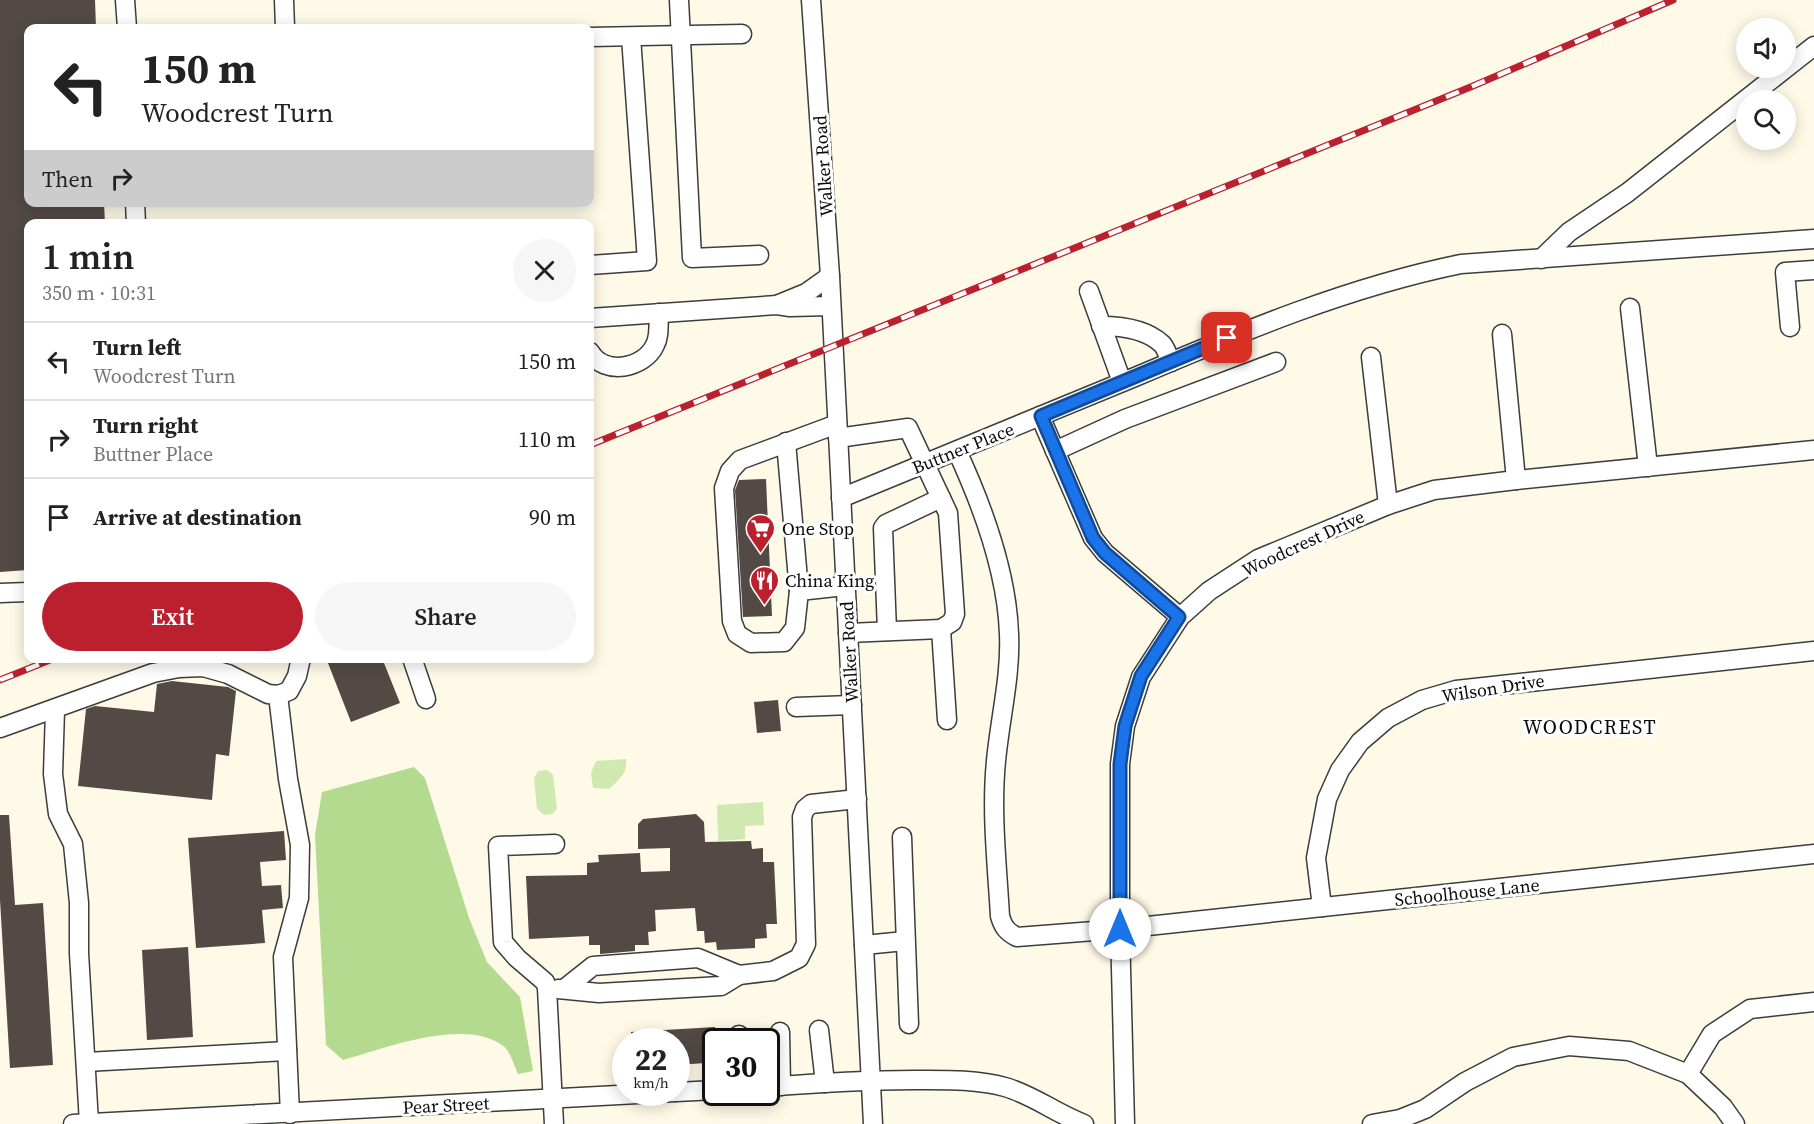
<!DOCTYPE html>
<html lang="en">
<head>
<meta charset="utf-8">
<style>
	body { margin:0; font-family:"Source Serif 4",serif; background:#f6f6f6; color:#222; height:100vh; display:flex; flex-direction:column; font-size:22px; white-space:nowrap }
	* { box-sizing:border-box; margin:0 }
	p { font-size:20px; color:#767676 }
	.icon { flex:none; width:33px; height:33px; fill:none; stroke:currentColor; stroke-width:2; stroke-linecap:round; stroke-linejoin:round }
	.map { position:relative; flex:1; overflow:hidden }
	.details { position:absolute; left:24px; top:219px; width:570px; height:444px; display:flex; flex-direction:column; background:#fff; border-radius:12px; box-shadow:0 3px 15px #0003 }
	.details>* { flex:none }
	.hud { position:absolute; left:24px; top:24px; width:570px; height:183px; border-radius:12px; box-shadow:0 3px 15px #0003; background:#fff; color:#222; overflow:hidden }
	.fabs { position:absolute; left:1736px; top:18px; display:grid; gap:12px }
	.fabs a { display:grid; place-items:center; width:60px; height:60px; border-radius:50%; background:#fff; box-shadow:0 3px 15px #0003; font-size:30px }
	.speed { position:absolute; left:612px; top:1028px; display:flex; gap:12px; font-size:30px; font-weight:700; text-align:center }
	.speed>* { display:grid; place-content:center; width:78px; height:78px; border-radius:50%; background:#fff; box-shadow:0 3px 15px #0003; line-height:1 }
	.speed small { font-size:15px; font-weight:400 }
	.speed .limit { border:3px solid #111; border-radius:9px; background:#fff; color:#111 }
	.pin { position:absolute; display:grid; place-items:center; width:51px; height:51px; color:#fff; margin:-26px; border-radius:12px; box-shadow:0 3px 9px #0006 }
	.me { position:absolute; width:66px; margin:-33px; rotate:0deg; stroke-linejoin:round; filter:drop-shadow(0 0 4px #0008) }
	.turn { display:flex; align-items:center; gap:21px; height:126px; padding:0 18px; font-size:27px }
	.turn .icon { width:78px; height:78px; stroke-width:2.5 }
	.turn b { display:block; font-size:42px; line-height:51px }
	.then { display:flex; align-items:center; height:57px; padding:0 18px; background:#0003; gap:12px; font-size:22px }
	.round { display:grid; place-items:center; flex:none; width:63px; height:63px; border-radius:32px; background:#f6f6f6 }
	.head { display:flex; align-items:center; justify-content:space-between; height:102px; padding:0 18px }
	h1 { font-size:36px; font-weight:600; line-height:45px }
	.action { display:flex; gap:12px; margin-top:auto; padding:12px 18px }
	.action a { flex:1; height:69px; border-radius:36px; background:#bb202e; color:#fff; font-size:24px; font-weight:600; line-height:69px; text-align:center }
	.action a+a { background:#f6f6f6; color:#222 }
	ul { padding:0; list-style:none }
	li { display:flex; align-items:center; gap:18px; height:78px; padding:0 18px; border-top:2px solid #e0e0e0 }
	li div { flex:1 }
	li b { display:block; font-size:22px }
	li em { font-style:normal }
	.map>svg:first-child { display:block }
	.green { fill:#d0e9b1 }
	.forest { fill:#b4da90 }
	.building { fill:#534a46 }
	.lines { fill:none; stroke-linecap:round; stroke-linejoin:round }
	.minor-casing { stroke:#3d3d3d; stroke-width:21 }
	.minor { stroke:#fff; stroke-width:18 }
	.rail-casing { stroke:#bb202e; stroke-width:7 }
	.rail { stroke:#fff; stroke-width:4.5; stroke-dasharray:14; stroke-linecap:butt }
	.route-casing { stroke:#114b97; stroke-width:15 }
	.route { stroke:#1a73e8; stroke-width:10 }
	.labels { text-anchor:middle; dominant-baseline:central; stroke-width:6; stroke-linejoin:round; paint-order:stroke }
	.street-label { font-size:18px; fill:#0a0a0a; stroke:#fff }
	.poi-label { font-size:18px; fill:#0a0a0a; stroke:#fff; text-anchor:start }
	.neighbourhood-label { font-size:20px; letter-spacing:1.5px; fill:#0a0a0a; stroke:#fff }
</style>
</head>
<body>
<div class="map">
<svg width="1814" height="1124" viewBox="0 0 1814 1124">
	<rect width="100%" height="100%" fill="#fff9e7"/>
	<g class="green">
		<path d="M 626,759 C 628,773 619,780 609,789 L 593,788 L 591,773 L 596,761 Z"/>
		<polygon points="547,770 553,775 557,809 552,814 544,815 537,809 534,778 538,771"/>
		<polygon points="763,802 764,825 745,826 745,839 718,841 717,805"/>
	</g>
	<path class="forest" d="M 414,767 L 425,778 L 469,918 L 487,962 L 520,997 L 533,1071 L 518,1074 C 514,1065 510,1050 502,1045 C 463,1018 386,1048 343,1060 L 326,1045 L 315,835 L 322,792 Z"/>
	<g class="building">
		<polygon points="0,0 95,0 96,28 28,28 28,202 104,202 105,224 28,224 28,570 0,572"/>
		<polygon points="766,479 772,616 743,617 735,490 739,480"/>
		<polygon points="326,658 382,658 400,703 351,722"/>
		<polygon points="172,681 228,687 236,691 229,756 216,754 212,800 78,786 86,709 95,706 154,712 157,684"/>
		<polygon points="778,700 781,731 757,733 754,702"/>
		<polygon points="696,814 704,822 705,842 751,841 752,849 763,848 763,862 774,862 777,924 766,924 767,938 755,939 755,948 717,950 716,942 705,943 704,931 697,931 695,908 655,910 656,931 648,932 649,945 635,945 635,951 600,954 600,945 589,945 589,936 529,939 526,876 587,875 587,863 599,862 598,855 640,853 641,872 670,871 670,848 638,849 638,824 643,819"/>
		<polygon points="0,815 9,815 15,905 43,903 53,1065 10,1068 0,900"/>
		<polygon points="284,831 286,860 260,862 262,886 281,885 283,908 262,910 265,943 196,948 188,838"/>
		<polygon points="188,947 193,1037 147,1040 142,950"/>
		<polygon points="715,1027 716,1048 705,1048 706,1063 676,1065 676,1041 631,1041 631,1032"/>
	</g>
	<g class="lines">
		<defs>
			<g id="minor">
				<polyline points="125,0 127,28"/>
				<polyline points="284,0 285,28"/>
				<polyline points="679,0 692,258 759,255"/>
				<polyline points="811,0 830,276 873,1124"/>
				<polyline points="590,37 742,34"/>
				<polyline points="135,202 136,224"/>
				<polyline points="1541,259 1569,232 1627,193 1814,46"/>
				<polyline points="590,265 647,261 631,37"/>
				<polyline points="1089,291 1122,382"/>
				<polyline points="779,304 806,293 830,276"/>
				<polyline points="1630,308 1648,467"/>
				<polyline points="590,318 777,305 790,307 831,306"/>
				<path d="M 1101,326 C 1122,326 1146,329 1162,344 C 1166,348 1168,356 1171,362"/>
				<polyline points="1790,327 1785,272 1814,270"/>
				<polyline points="1502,334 1516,480"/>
				<path d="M 590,352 C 604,376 644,369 655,345 C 660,336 658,323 659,313"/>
				<polyline points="1371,357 1388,505"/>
				<polyline points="1040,416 1093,538 1105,553 1180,617"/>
				<polyline points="837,424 740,460 730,471 724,488 732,621 737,634 751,643 784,642 795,628 799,591 845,586"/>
				<polyline points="838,438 908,428 948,513 955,614 952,622 941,629 947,720"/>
				<polyline points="786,442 799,591"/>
				<path d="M 957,451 C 982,505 1007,572 1009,634 C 1011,676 1000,718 996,761 C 991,812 997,864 1000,916 C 1003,927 1007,932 1017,937 L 1120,929 L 1814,854"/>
				<polyline points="1055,451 1125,419 1276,362"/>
				<path d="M 841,498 C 939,458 1037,417 1135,377 C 1241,332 1348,287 1461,264 L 1814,239"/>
				<polyline points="0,593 28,592"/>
				<polyline points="887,631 883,528 886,524 941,498"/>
				<polyline points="848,633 941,629"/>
				<polyline points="412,658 426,699"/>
				<polyline points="278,695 288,779 300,845 299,898 283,957 290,1114"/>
				<polyline points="796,707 852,705"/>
				<polyline points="55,710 53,774 58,814 73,844 79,903 79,953 89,1123"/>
				<polyline points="0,728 153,673 179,668 203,667 228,674 268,694 278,695 289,691 297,676 301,658"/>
				<polyline points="902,837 909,1024"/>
				<polyline points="1322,907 1316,858 1327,799 1340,770 1360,742 1388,718 1422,700 1456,690 1814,651"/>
				<polyline points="864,945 905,941"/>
				<polyline points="558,989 599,993 721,986 739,975"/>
				<polyline points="564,989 593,966 698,958 739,975 773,971 799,958 806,944 802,817 805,809 811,804 857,799"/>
				<polyline points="819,1030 825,1083"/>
				<polyline points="780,1032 781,1086"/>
				<polyline points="739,1035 739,1041"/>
				<polyline points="86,1062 287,1051"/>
				<polyline points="1688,1074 1712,1034 1750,1009 1814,1002"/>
				<path d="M 766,1087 C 816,1083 864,1080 914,1080 C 944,1080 976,1079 1005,1087 C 1033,1095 1057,1114 1084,1124"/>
				<polyline points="676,1092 716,1090"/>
				<polyline points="73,1124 675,1092"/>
				<polyline points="554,1124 547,988 545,982 517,958 503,942 498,846 555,844"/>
				<polyline points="1125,1124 1120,929 1120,764 1125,726 1141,677 1180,617 1209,591 1258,559 1388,505 1434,490 1516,480 1814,450"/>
				<polyline points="1372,1124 1400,1119 1425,1109 1465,1082 1513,1057 1569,1046 1629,1051 1688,1074 1723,1107 1735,1124"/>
			</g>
		</defs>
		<use href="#minor" class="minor-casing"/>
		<use href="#minor" class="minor"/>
		<defs>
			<g id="rail">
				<polyline points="590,445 1473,86 1673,0"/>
				<polyline points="0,680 55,658"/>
			</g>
		</defs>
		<use href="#rail" class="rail-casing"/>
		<use href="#rail" class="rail"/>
	</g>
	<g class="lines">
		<defs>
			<polyline id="route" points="1120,929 1120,764 1125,726 1141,676 1179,617 1105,553 1093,538 1041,416 1227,338"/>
		</defs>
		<use href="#route" class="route-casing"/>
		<use href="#route" class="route"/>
	</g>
	<defs>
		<symbol id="supermarket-pin" viewBox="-11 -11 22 30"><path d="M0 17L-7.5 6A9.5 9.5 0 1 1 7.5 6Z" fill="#bb202e" stroke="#fff"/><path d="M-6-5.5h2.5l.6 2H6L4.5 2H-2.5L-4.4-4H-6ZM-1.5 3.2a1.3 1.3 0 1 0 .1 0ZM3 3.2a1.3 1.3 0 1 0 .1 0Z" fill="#fff"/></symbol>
		<symbol id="restaurant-pin" viewBox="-11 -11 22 30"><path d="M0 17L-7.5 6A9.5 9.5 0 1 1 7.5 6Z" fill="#bb202e" stroke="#fff"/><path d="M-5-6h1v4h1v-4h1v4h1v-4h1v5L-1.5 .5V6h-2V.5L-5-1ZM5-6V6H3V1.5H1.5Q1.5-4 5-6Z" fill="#fff"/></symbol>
	</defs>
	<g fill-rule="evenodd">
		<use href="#supermarket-pin" x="744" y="512" width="33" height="45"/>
		<use href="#restaurant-pin" x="748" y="564" width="33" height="45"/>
	</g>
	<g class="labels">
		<g class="street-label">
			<text transform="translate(823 166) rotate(-94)">Walker Road</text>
			<text transform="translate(963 448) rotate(-22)">Buttner Place</text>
			<text transform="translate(1303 543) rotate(-25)">Woodcrest Drive</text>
			<text transform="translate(849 652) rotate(-93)">Walker Road</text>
			<text transform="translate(1493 688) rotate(-9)">Wilson Drive</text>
			<text transform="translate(1467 892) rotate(-6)">Schoolhouse Lane</text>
			<text transform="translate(446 1105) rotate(-3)">Pear Street</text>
		</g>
		<g class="poi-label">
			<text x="782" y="528">One Stop</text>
			<text x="785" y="580">China King</text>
		</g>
		<g class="neighbourhood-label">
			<text x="1590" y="727">WOODCREST</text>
		</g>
	</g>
</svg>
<div class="fabs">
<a><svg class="icon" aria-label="sound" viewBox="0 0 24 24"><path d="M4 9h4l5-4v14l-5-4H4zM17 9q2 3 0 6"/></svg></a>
<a><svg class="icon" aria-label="search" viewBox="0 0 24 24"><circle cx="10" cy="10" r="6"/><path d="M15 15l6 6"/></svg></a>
</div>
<div class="speed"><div>22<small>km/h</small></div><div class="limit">30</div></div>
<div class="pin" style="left:1227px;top:338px;background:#d93025"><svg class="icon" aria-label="arrive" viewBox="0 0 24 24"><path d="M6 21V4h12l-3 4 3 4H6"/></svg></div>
<svg class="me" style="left:1120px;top:929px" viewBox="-20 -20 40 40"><circle r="19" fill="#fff"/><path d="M0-13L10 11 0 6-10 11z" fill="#1a73e8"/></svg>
<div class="hud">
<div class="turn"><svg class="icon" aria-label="left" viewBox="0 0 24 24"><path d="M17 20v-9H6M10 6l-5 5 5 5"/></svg><div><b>150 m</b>Woodcrest Turn</div></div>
<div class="then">Then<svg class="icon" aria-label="right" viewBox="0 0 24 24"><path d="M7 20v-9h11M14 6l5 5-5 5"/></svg></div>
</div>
<section class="details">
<div class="head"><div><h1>1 min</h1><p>350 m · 10:31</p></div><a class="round"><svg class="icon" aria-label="close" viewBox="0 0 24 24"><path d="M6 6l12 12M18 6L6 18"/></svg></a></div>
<ul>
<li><svg class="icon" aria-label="left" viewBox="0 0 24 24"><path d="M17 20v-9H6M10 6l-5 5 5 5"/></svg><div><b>Turn left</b><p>Woodcrest Turn</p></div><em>150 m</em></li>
<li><svg class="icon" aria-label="right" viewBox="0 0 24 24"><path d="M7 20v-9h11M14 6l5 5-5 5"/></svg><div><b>Turn right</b><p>Buttner Place</p></div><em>110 m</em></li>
<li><svg class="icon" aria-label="arrive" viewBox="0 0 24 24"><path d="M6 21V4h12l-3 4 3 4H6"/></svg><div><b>Arrive at destination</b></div><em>90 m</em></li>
</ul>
<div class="action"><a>Exit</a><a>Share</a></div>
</section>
</div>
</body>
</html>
